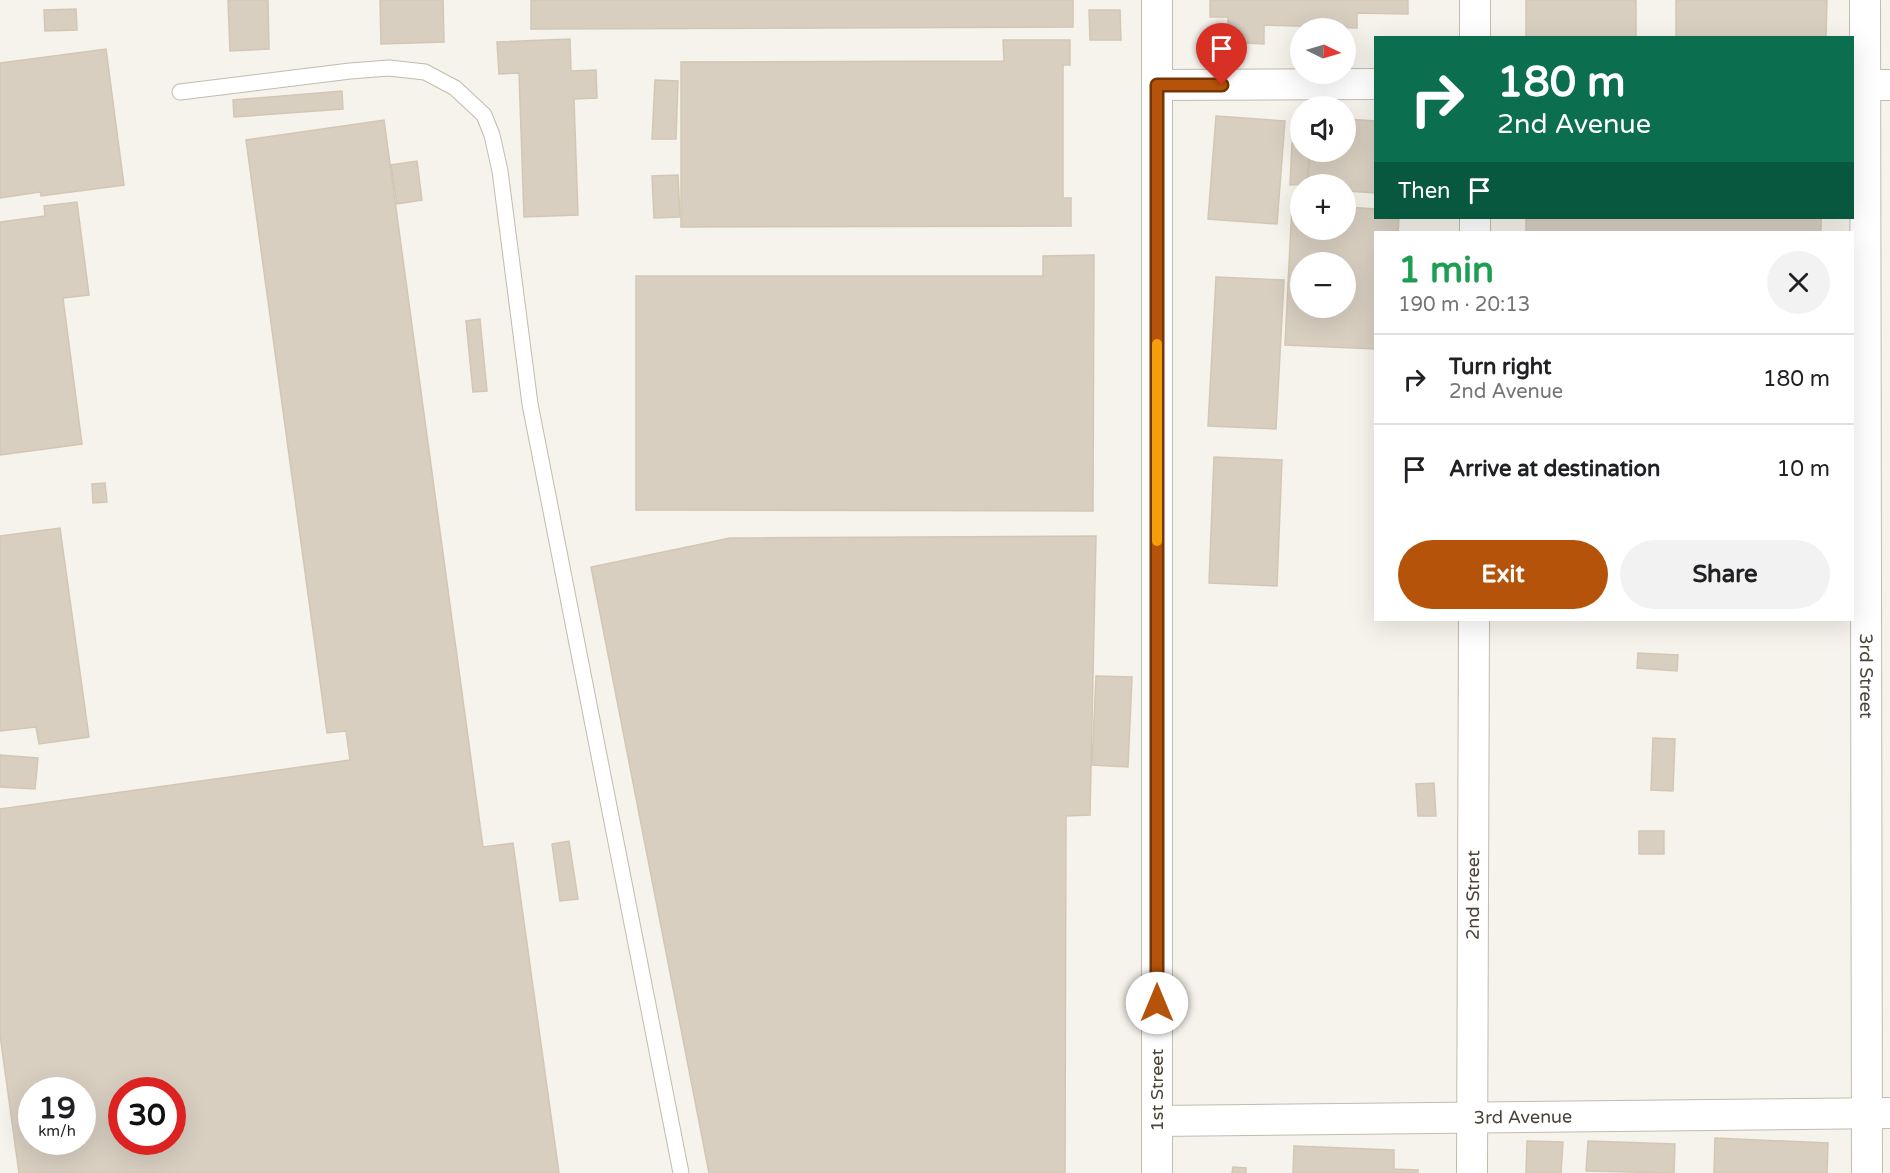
<!DOCTYPE html>
<html lang="en">
<head>
<meta charset="utf-8">
<style>
	body { margin:0; font-family:"Varela Round",sans-serif; background:#f2f2f2; color:#202124; height:100vh; display:flex; flex-direction:column; font-size:22px; white-space:nowrap }
	* { box-sizing:border-box; margin:0 }
	p { font-size:20px; color:#757577 }
	.icon { flex:none; width:33px; height:33px; fill:none; stroke:currentColor; stroke-width:2; stroke-linecap:round; stroke-linejoin:round }
	.map { position:relative; flex:1; overflow:hidden }
	.details { position:absolute; left:1374px; top:231px; width:480px; height:390px; display:flex; flex-direction:column; background:#fff; border-radius:0px; box-shadow:0 6px 24px #0002 }
	.details>* { flex:none }
	.top-card { position:absolute; left:1374px; top:36px; width:480px; height:183px; border-radius:0px; box-shadow:0 6px 24px #0002; background:#0b6e4f; color:#fff; overflow:hidden }
	.needle { width:39px; rotate:95deg }
	.fabs { position:absolute; left:1290px; top:18px; display:grid; gap:12px }
	.fabs a { display:grid; place-items:center; width:66px; height:66px; border-radius:50%; background:#fff; box-shadow:0 6px 24px #0002; font-size:30px }
	.speed { position:absolute; left:18px; top:1077px; display:flex; gap:12px; font-size:30px; font-weight:700; text-align:center }
	.speed>* { display:grid; place-content:center; width:78px; height:78px; border-radius:50%; background:#fff; box-shadow:0 6px 24px #0002; line-height:1 }
	.speed small { font-size:15px; font-weight:400 }
	.speed .limit { border:9px solid #d22; background:#fff; color:#111 }
	.pin { position:absolute; display:grid; place-items:center; width:51px; height:51px; color:#fff; margin:-62px -26px; border-radius:50% 50% 50% 0; rotate:-45deg; box-shadow:0 0 6px #0007 }
	.pin .icon { rotate:45deg }
	.me { position:absolute; width:66px; margin:-33px; rotate:0deg; stroke-linejoin:round; filter:drop-shadow(0 0 4px #0008) }
	.turn { display:flex; align-items:center; gap:21px; height:126px; padding:0 24px; font-size:27px }
	.turn .icon { width:78px; height:78px; stroke-width:2.5 }
	.turn b { display:block; font-size:42px; line-height:51px }
	.then { display:flex; align-items:center; height:57px; padding:0 24px; background:#0003; gap:12px; font-size:22px }
	.round { display:grid; place-items:center; flex:none; width:63px; height:63px; border-radius:32px; background:#f2f2f2 }
	.head { display:flex; align-items:center; justify-content:space-between; height:102px; padding:0 24px }
	h1 { font-size:36px; font-weight:800; line-height:45px; color:#1e9e55 }
	.primary-button { display:flex; gap:12px; margin-top:auto; padding:12px 24px }
	.primary-button a { flex:1; height:69px; border-radius:36px; background:#b45309; color:#fff; font-size:24px; font-weight:800; line-height:69px; text-align:center }
	.primary-button a+a { background:#f2f2f2; color:#202124 }
	ul { padding:0; list-style:none }
	li { display:flex; align-items:center; gap:18px; height:90px; padding:0 24px; border-top:2px solid #e0e0e0 }
	li div { flex:1 }
	li b { display:block; font-size:22px }
	li em { font-style:normal }
	.map>svg:first-child { display:block }
	.building { fill:#d8cfc1; stroke:#d3c7b4; stroke-width:1.5; fill-rule:evenodd }
	.lines { fill:none; stroke-linecap:round; stroke-linejoin:round }
	.lane-casing { stroke:#c2bbae; stroke-width:17 }
	.street-casing { stroke:#c2bbae; stroke-width:32 }
	.lane { stroke:#fff; stroke-width:15 }
	.street { stroke:#fff; stroke-width:30 }
	.route-casing { stroke:#753606; stroke-width:15 }
	.route { stroke:#b45309; stroke-width:10 }
	.slow { stroke:#f59e0b; stroke-width:10 }
	.labels { text-anchor:middle; dominant-baseline:central; stroke-width:5; stroke-linejoin:round; paint-order:stroke }
	.street-label { font-size:18px; fill:#4b4439; stroke:#fff }
</style>
</head>
<body>
<div class="map">
<svg width="1890" height="1173" viewBox="0 0 1890 1173">
	<rect width="100%" height="100%" fill="#f6f3ec"/>
	<g class="building">
		<polygon points="228,0 268,0 269,49 230,51"/>
		<polygon points="380,0 443,0 444,42 381,44"/>
		<polygon points="531,0 1073,0 1073,27 531,29"/>
		<polygon points="1210,0 1408,0 1408,14 1357,13 1357,28 1264,25 1264,44 1228,42 1228,17 1210,17"/>
		<rect x="1526" y="0" width="110" height="38"/>
		<polygon points="1676,0 1827,0 1826,38 1676,38"/>
		<polygon points="76,9 77,30 45,31 44,10"/>
		<polygon points="1089,10 1120,10 1121,40 1090,40"/>
		<polygon points="570,39 571,71 596,70 597,98 574,99 578,215 524,217 519,73 499,74 497,42"/>
		<polygon points="1003,40 1070,40 1070,65 1063,65 1063,198 1071,198 1071,226 681,227 681,62 1004,61"/>
		<polygon points="106,49 124,185 41,196 40,192 0,198 0,63"/>
		<polygon points="655,80 678,81 676,139 652,139"/>
		<polygon points="342,91 343,109 234,117 233,100"/>
		<polygon points="1216,116 1285,121 1277,224 1208,219"/>
		<polygon points="1346,119 1376,121 1376,193 1346,191 1346,184 1308,184 1310,152 1346,152"/>
		<path d="M 384,120 L 483,847 L 513,843 L 559,1173 L 19,1173 L 0,1035 L 0,809 L 350,760 L 346,731 L 327,733 L 246,140 ZM 32,1090 L 82,1090 L 82,1142 L 32,1142 ZM 122,1090 L 172,1090 L 172,1142 L 122,1142 Z"/>
		<polygon points="1292,143 1300,143 1300,152 1309,152 1307,184 1290,185"/>
		<polygon points="417,161 422,200 397,204 391,165"/>
		<polygon points="678,175 680,217 654,218 652,176"/>
		<polygon points="77,202 89,295 63,298 82,444 0,455 0,222 45,216 44,206"/>
		<path d="M 1292,205 L 1300,205 L 1300,230 L 1346,230 L 1346,207 L 1376,209 L 1376,218 L 1399,218 L 1398,232 L 1376,232 L 1376,349 L 1285,345 ZM 1300,262 L 1346,262 L 1346,308 L 1300,308 Z"/>
		<rect x="1526" y="218" width="295" height="14"/>
		<polygon points="1094,255 1093,511 636,510 636,276 1043,276 1043,256"/>
		<polygon points="1216,277 1284,280 1276,429 1208,426"/>
		<polygon points="480,319 487,391 473,392 466,321"/>
		<polygon points="1214,457 1282,460 1277,586 1209,583"/>
		<polygon points="105,483 107,502 93,503 92,484"/>
		<polygon points="60,528 89,737 39,744 36,727 0,731 0,536"/>
		<polygon points="1096,536 1090,815 1066,816 1065,1173 709,1173 591,567 730,538"/>
		<polygon points="1638,653 1678,655 1677,671 1637,668"/>
		<polygon points="1096,676 1132,677 1128,767 1092,765"/>
		<polygon points="1653,738 1675,739 1673,791 1651,790"/>
		<polygon points="0,755 38,758 35,789 0,787"/>
		<polygon points="1434,783 1436,816 1418,816 1416,784"/>
		<rect x="1639" y="831" width="25" height="23"/>
		<polygon points="569,841 578,899 560,901 552,844"/>
		<polygon points="1715,1138 1828,1143 1827,1173 1714,1173"/>
		<polygon points="1527,1141 1563,1142 1561,1173 1526,1173"/>
		<polygon points="1588,1141 1675,1144 1674,1173 1586,1171"/>
		<polygon points="1294,1146 1394,1150 1394,1169 1418,1170 1418,1173 1293,1173"/>
		<polygon points="1233,1167 1246,1168 1246,1173 1232,1173"/>
	</g>
	<g class="lines">
		<defs>
			<polyline id="lane" points="180,92 350,71 389,68 425,72 455,88 484,115 492,135 500,171 530,404 681,1173"/>
			<g id="street">
				<polyline points="1157,0 1157,1173"/>
				<polyline points="1475,0 1475,38"/>
				<path id="s1" d="M 1865,0 L 1867,1173"/>
				<polyline points="1157,85 1376,84"/>
				<polyline points="1852,85 1890,85"/>
				<polyline points="1475,232 1475,218"/>
				<path id="s2" d="M 1157,1121 L 1890,1113"/>
				<path id="s3" d="M 1472,1173 L 1474,620"/>
			</g>
		</defs>
		<use href="#lane" class="lane-casing"/>
		<use href="#street" class="street-casing"/>
		<use href="#lane" class="lane"/>
		<use href="#street" class="street"/>
	</g>
	<g class="lines">
		<defs>
			<polyline id="route" points="1157,1003 1157,85 1222,85"/>
		</defs>
		<use href="#route" class="route-casing"/>
		<use href="#route" class="route"/>
		<polyline class="slow" points="1157,344 1157,541"/>
	</g>
	<g class="labels">
		<g class="street-label">
			<text stroke="none"><textPath href="#s1" startOffset="676">3rd Street</textPath></text>
			<text stroke="none"><textPath href="#s3" startOffset="278">2nd Street</textPath></text>
			<text transform="translate(1157 1090) rotate(-90)">1st Street</text>
			<text stroke="none"><textPath href="#s2" startOffset="366">3rd Avenue</textPath></text>
		</g>
	</g>
</svg>
<div class="fabs">
<a><svg class="needle" viewBox="-14 -14 28 28"><path d="M0-13l5 13h-10z" fill="#e53935"/><path d="M0 13l5-13h-10z" fill="#757577"/></svg></a>
<a><svg class="icon" aria-label="sound" viewBox="0 0 24 24"><path d="M4 9h4l5-4v14l-5-4H4zM17 9q2 3 0 6"/></svg></a>
<a>+</a>
<a>−</a>
</div>
<div class="speed"><div>19<small>km/h</small></div><div class="limit">30</div></div>
<div class="pin" style="left:1222px;top:85px;background:#d93025"><svg class="icon" aria-label="arrive" viewBox="0 0 24 24"><path d="M6 21V4h12l-3 4 3 4H6"/></svg></div>
<svg class="me" style="left:1157px;top:1003px" viewBox="-20 -20 40 40"><circle r="19" fill="#fff"/><path d="M0-13L10 11 0 6-10 11z" fill="#b45309"/></svg>
<div class="top-card">
<div class="turn"><svg class="icon" aria-label="right" viewBox="0 0 24 24"><path d="M7 20v-9h11M14 6l5 5-5 5"/></svg><div><b>180 m</b>2nd Avenue</div></div>
<div class="then">Then<svg class="icon" aria-label="arrive" viewBox="0 0 24 24"><path d="M6 21V4h12l-3 4 3 4H6"/></svg></div>
</div>
<section class="details">
<div class="head"><div><h1>1 min</h1><p>190 m · 20:13</p></div><a class="round"><svg class="icon" aria-label="close" viewBox="0 0 24 24"><path d="M6 6l12 12M18 6L6 18"/></svg></a></div>
<ul>
<li><svg class="icon" aria-label="right" viewBox="0 0 24 24"><path d="M7 20v-9h11M14 6l5 5-5 5"/></svg><div><b>Turn right</b><p>2nd Avenue</p></div><em>180 m</em></li>
<li><svg class="icon" aria-label="arrive" viewBox="0 0 24 24"><path d="M6 21V4h12l-3 4 3 4H6"/></svg><div><b>Arrive at destination</b></div><em>10 m</em></li>
</ul>
<div class="primary-button"><a>Exit</a><a>Share</a></div>
</section>
</div>
</body>
</html>
